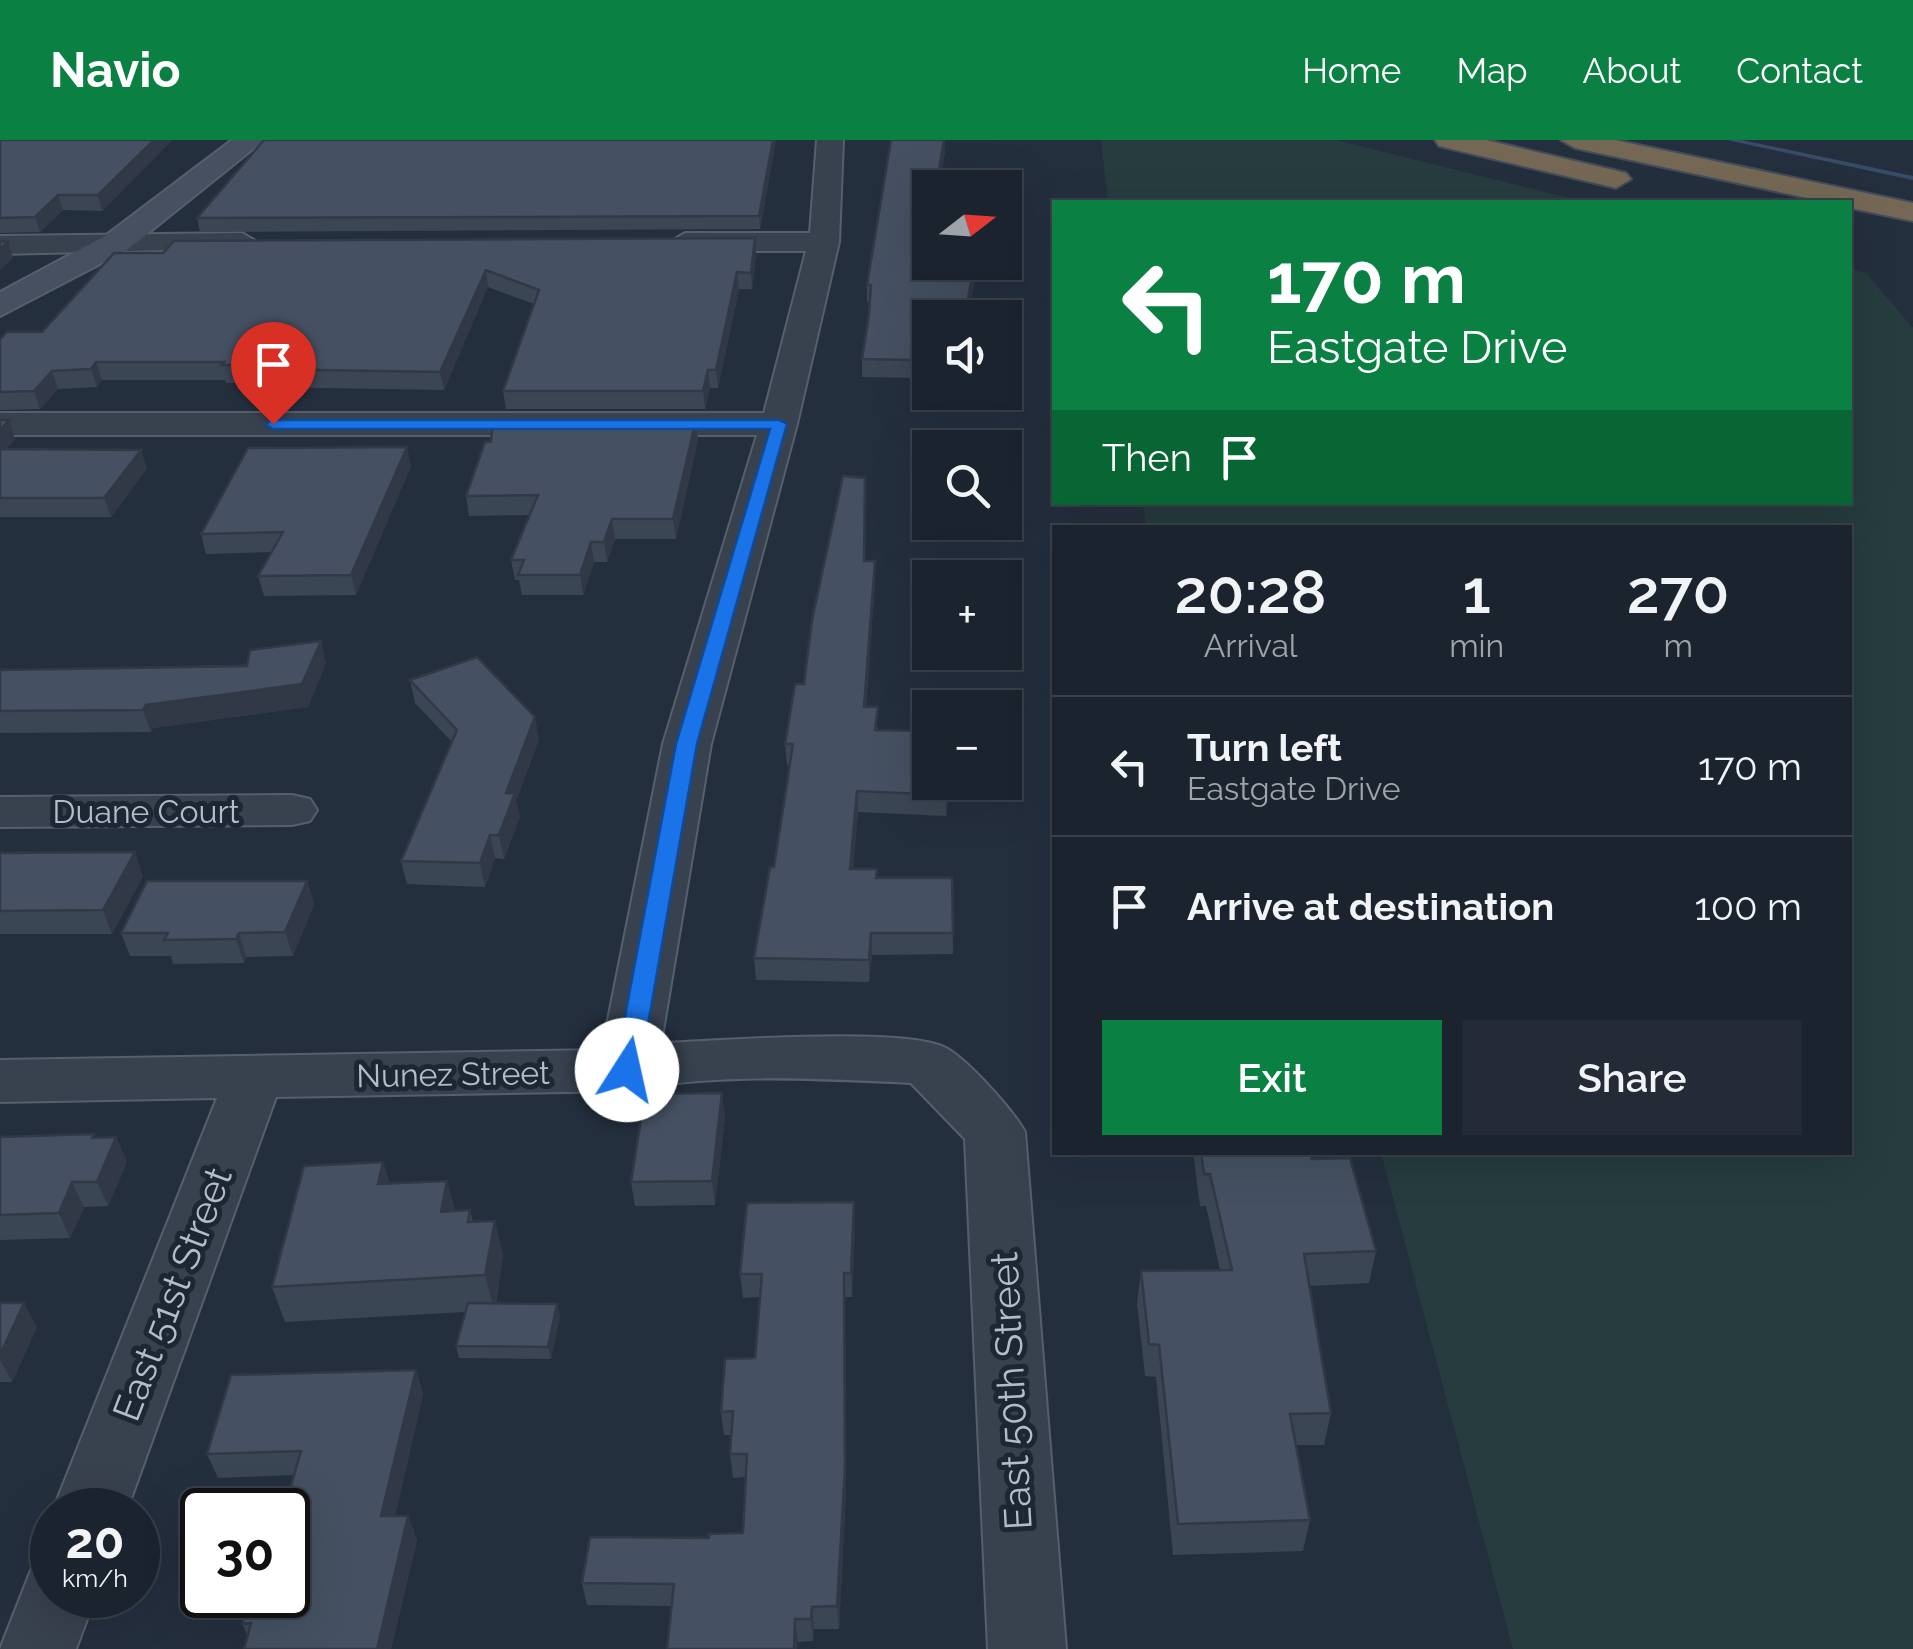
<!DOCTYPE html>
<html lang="en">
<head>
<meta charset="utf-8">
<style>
	body { margin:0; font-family:Raleway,sans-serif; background:#242b36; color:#f1f3f6; height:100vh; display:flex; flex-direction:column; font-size:38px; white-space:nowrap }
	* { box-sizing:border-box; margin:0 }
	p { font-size:32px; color:#a0a4aa }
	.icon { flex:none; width:55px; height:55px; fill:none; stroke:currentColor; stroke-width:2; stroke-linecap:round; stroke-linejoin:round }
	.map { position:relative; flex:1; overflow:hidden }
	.panel { position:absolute; left:1052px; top:385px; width:800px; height:630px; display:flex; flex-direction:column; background:#1b232e; border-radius:0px; box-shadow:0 10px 40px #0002,0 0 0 2px #39404a }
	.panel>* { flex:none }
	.guide { position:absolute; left:1052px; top:60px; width:800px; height:305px; border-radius:0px; box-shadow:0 10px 40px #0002,0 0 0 2px #39404a; background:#0b8043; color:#fff; overflow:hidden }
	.needle { width:65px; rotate:73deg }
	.buttons { position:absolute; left:912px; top:30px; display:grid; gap:20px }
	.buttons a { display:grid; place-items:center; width:110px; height:110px; border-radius:0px; background:#1b232e; box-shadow:0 10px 40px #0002,0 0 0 2px #39404a; font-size:50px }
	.speed { position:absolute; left:30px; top:1348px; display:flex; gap:20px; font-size:50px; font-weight:700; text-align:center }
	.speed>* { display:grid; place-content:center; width:130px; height:130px; border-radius:50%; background:#1b232e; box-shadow:0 10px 40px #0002,0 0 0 2px #39404a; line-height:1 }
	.speed small { font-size:25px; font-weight:400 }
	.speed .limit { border:5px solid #111; border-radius:15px; background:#fff; color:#111 }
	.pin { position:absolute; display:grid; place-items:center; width:85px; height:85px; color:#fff; margin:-102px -42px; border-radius:50% 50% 50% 0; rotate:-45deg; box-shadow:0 0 10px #0007 }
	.pin .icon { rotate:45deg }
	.me { position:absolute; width:110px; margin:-55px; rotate:10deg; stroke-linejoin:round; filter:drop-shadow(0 0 8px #0008) }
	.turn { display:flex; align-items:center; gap:35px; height:210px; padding:0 50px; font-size:45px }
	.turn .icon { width:130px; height:130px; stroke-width:2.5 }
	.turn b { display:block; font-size:70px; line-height:85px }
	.then { display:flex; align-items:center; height:95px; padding:0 50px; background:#0003; gap:20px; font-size:38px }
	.eta { display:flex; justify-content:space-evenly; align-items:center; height:170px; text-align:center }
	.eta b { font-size:60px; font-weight:600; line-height:70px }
	.button { display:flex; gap:20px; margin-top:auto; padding:20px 50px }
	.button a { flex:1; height:115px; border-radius:0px; background:#0b8043; color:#fff; font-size:40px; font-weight:600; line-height:115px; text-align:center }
	.button a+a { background:#242b36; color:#f1f3f6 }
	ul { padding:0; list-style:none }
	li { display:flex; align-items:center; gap:30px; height:140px; padding:0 50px; border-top:2px solid #39404a }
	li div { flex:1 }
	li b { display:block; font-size:38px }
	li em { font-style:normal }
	header { display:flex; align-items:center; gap:60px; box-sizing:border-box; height:140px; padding:0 50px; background:#0b8043; color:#fff }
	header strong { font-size:48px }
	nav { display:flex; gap:55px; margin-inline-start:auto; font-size:35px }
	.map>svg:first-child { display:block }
	.green { fill:#263c3f }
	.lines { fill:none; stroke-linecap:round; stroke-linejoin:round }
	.stream { fill:#394c67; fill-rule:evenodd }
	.street-casing { stroke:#565f6c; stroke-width:4 }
	.secondary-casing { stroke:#565f6c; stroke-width:4 }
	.highway-casing { stroke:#434c59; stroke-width:4 }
	.street { fill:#38414e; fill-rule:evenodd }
	.secondary { fill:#465061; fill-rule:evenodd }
	.highway { fill:#746855; fill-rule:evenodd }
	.wall { fill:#3b4654 }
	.shaded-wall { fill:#303945 }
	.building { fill:#455162; stroke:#303945; stroke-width:2.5 }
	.route { fill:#1a73e8; stroke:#114b97; stroke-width:2.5 }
	.labels { text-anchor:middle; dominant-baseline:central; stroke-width:10; stroke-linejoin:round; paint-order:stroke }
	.street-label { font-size:32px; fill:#b4bcc9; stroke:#1d2633 }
	.near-street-label { font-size:38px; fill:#b4bcc9; stroke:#1d2633 }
</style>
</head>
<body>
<header>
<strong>Navio</strong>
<nav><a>Home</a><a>Map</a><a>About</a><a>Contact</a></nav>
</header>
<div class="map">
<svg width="1913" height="1509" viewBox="0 0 1913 1509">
	<rect width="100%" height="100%" fill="#242f3e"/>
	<g class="green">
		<polygon points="1101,0 1336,0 1585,62 1108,62"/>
		<polygon points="1850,129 1866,133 1913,188 1913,1509 1513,1509 1381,1013 1850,1012 1850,388 1146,388 1143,363 1850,362"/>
	</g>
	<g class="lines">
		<polygon class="stream" points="1727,0 1742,0 1913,36 1913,40"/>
		<defs>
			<g id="street">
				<path d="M 817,0 L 843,0 L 839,102 L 797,284 L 711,604 L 661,903 C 715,901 906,886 946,908 C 968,920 1013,970 1025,992 L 1066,1509 L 988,1509 L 965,999 L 911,943 C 822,939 715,932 627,951 L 276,957 L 127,1370 L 53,1370 L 217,958 L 0,962 L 0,920 L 602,910 L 663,604 L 757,295 L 0,295 L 0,273 L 764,273 L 806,111 L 685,111 L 670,102 L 685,93 L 810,93 Z"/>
				<polygon points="242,93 257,102 253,108 0,114 0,96"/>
				<polygon points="292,655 310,659 317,670 310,681 292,685 0,687 0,657"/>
				<polygon points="52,1421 52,1455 96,1455 76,1509 0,1509 31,1430"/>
			</g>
			<polygon id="secondary" points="232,0 264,0 127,110 0,176 0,152 105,96"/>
			<g id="highway">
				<polygon points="1435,0 1486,0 1626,33 1631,39 1616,48 1439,6"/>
				<polygon points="1561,0 1615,0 1913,63 1913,81 1850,68 1850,62 1826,62 1575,8"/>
			</g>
		</defs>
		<use href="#street" class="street-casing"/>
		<use href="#secondary" class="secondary-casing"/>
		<use href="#highway" class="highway-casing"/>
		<use href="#street" class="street"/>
		<use href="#secondary" class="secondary"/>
		<use href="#highway" class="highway"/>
	</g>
	<g class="wall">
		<polygon points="0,0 172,0 102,71 63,70 40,92 0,93"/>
		<polygon points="264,0 776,0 760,89 200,92 197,78"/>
		<polygon points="945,11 939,48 930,48 932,126 974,127 974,143 967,178 930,178 930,228 913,228 912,238 862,237 862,219 870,162 867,162 867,145"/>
		<polygon points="755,98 756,115 752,149 739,149 718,248 710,248 705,269 506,269 503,251 534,164 488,147 444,250 264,247 263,243 226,243 225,240 102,240 97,247 58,249 40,269 0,270 0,199 42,192 163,113"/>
		<polygon points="0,280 15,299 6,309 147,328 111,377 0,377"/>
		<polygon points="698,299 676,399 615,399 607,422 594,422 583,455 522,455 519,440 515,440 511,420 530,375 469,376 466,356"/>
		<polygon points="411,326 356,455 264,456 258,436 272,412 206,414 201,394"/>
		<polygon points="865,338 865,421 875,421 875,440 866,567 879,590 951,642 946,676 858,672 853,729 877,738 952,738 953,814 872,815 869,842 756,840 754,818 774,727 790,625 787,625 785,604"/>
		<polygon points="326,523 308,567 153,588 151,592 0,593 0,530"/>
		<polygon points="410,540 539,599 516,661 520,676 504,719 495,718 485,747 407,744 401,721 452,602 415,563"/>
		<polygon points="0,713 143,736 112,794 0,794"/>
		<polygon points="307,741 314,764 293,816 246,817 244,823 173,824 171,816 130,816 121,793"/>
		<polygon points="725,977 715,1065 635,1066 631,1042"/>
		<polygon points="0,997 116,997 127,1022 108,1066 84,1067 70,1098 0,1100"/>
		<polygon points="1193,1012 1309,1012 1312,1019 1376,1111 1369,1143 1309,1146 1331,1273 1324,1305 1296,1305 1310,1380 1303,1411 1173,1415 1156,1237 1145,1236 1137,1163 1141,1131 1220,1130 1206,1066 1200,1066"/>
		<polygon points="383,1022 390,1044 455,1071 470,1070 473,1082 495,1081 503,1116 496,1163 560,1176 551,1219 459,1218 456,1206 465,1172 285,1182 272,1147"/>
		<polygon points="855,1086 852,1157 845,1157 846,1351 839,1489 814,1489 813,1501 798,1502 672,1466 587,1465 582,1443 709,1398 743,1393 746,1337 733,1338 730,1314 731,1295 724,1295 721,1272 755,1218 760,1157 743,1158 740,1134"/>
		<polygon points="0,1163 37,1187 12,1242 0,1242"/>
		<polygon points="416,1230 423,1254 395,1376 408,1376 417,1400 391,1509 244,1509 248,1496 242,1484 288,1455 294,1335 218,1338 207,1314"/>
	</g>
	<g class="shaded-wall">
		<polygon points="154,0 172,0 102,71 98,55"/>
		<polygon points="773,0 776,0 760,89 759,76"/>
		<polygon points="945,0 945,11 939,48 936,48"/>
		<polygon points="58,55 63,70 40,92 35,77"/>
		<polygon points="755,98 756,115 752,149 751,133"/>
		<polygon points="8,102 13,118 0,130 0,109"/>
		<polygon points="974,127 974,143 967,178 964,178"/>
		<polygon points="486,130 488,147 444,250 440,232"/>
		<polygon points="737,132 739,149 718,248 716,230"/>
		<polygon points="96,222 102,240 97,247 91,229"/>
		<polygon points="708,230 710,248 705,269 703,251"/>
		<polygon points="52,231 58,249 40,269 34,251"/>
		<polygon points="9,280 15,299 0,316 0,290"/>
		<polygon points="696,280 698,299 676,399 673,379"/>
		<polygon points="407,307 411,326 356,455 351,435"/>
		<polygon points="141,310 147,328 111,377 104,358"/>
		<polygon points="612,379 615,399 607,422 604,402"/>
		<polygon points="591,402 594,422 583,455 580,435"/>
		<polygon points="875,421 875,440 865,587 864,567"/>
		<polygon points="321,501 326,523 308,567 153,588 151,592 143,570 146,565"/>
		<polygon points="535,577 539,599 516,661 520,676 504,719 499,695 506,653"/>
		<polygon points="948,642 951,642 946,676 946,655"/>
		<polygon points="857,651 858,672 851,750 850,729"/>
		<polygon points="490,695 495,718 485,747 480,723"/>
		<polygon points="135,712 143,736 112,794 103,770"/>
		<polygon points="307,741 314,764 293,816 285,792"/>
		<polygon points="239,793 246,817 244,823 236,799"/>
		<polygon points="871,793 872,815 869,842 869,820"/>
		<polygon points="722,953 725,977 715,1065 712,1041"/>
		<polygon points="116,997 127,1022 108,1066 97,1042"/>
		<polygon points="383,1022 394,1057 378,1044"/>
		<polygon points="447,1041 457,1076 441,1072"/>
		<polygon points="72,1042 84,1067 70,1098 59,1073"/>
		<polygon points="854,1062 855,1086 852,1157 851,1133"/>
		<polygon points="495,1081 503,1116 494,1170 485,1135"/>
		<polygon points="844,1133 846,1351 839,1489 837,1466"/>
		<polygon points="24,1163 37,1187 12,1242 0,1220 0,1215"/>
		<polygon points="557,1164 560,1176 551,1219 548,1207"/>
		<polygon points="416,1230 423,1254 390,1400 381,1376"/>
		<polygon points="408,1376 417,1400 391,1509 377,1509"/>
		<polygon points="812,1467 814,1489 813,1501 811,1479"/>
		<polygon points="795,1479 798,1502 797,1509 794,1509"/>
	</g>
	<g class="building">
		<polygon points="0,0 154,0 98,55 58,55 35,77 0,78"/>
		<polygon points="264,0 773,0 759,76 197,78"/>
		<polygon points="891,0 944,0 936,48 930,48 930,122 932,122 931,126 974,127 964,178 930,178 930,211 913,210 911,220 862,219 869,174 871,145 867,145"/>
		<polygon points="755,98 751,133 737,132 716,230 708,230 703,251 503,251 539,150 486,130 440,232 260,229 262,225 221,225 224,222 96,222 91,229 52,231 34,251 0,252 0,199 7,192 42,192 114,113 163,113 174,101"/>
		<polygon points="0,101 8,102 0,109"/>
		<polygon points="0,280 9,280 0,290"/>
		<polygon points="493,280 696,280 673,379 612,379 604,402 591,402 580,435 518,435 524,420 511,420 538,355 466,356 485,302 491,302"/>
		<polygon points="407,307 351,435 258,436 283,392 201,394 248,308"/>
		<polygon points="0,309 141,310 104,358 0,358"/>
		<polygon points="843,336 865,338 864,421 875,421 864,567 878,567 875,590 930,591 930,642 948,642 946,655 857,651 850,729 877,729 876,738 952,738 953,793 871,793 869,820 754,818 770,727 774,727 793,604 785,604 795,544 804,544 812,480"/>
		<polygon points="321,501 302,544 146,565 143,570 0,571 0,530 247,526 250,510"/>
		<polygon points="477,517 535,577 506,653 515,653 499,695 490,695 480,723 401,721 457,590 410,540"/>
		<polygon points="135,712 103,770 0,771 0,713"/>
		<polygon points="147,741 307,741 285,792 239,793 236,799 164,800 168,793 121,793"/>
		<polygon points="722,953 712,1041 631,1042 645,954"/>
		<polygon points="94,994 92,998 116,997 97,1042 72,1042 59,1073 0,1075 0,997"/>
		<polygon points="1201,1012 1309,1012 1312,1019 1350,1018 1376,1111 1304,1114 1331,1273 1290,1274 1310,1380 1178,1384 1159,1205 1149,1204 1141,1131 1232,1130 1210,1034 1204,1034"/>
		<polygon points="383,1022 378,1044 447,1041 441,1072 470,1070 468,1082 495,1081 485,1135 272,1147 304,1026"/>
		<polygon points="854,1062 851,1133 844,1133 845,1328 837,1466 812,1467 811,1479 795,1479 794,1509 667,1509 674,1444 582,1443 590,1397 709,1398 709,1394 743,1393 747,1314 730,1314 733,1271 721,1272 725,1219 755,1218 762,1134 740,1134 747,1063"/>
		<polygon points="0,1163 24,1163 0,1215"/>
		<polygon points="468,1163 557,1164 548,1207 456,1206"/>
		<polygon points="416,1230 381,1376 408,1376 377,1509 244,1509 251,1483 242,1484 250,1455 288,1455 288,1370 284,1370 301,1311 207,1314 231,1235"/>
	</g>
	<polygon class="route" points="779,280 787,284 697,604 640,930 627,939 615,930 676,604 770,289 273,289 265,284 273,280"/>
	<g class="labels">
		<g class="street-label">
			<text x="146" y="671">Duane Court</text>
			<text transform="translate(453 934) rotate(-1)">Nunez Street</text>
		</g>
		<g class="near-street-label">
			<text transform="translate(172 1154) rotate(-69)">East 51st Street</text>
			<text transform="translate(1011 1251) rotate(-93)">East 50th Street</text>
		</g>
	</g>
</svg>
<div class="buttons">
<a><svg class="needle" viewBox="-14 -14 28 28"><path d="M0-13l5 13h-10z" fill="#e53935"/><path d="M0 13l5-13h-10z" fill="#a0a4aa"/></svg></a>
<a><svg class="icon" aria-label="sound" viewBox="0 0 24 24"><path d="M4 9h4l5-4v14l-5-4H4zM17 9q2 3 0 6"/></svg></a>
<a><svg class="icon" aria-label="search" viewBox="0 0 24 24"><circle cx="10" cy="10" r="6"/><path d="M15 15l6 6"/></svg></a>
<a>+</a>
<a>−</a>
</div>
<div class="speed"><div>20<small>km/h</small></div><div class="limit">30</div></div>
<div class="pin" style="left:273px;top:284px;background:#d93025"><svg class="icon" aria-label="arrive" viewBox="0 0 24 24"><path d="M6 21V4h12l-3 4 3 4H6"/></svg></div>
<svg class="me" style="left:627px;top:930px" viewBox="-20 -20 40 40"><circle r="19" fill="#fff"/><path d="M0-13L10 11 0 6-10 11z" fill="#1a73e8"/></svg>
<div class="guide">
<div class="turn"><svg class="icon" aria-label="left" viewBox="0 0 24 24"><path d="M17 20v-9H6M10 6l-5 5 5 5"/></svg><div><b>170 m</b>Eastgate Drive</div></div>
<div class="then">Then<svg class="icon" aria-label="arrive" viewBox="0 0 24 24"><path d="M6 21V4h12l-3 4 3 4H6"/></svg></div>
</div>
<section class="panel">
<div class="eta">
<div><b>20:28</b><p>Arrival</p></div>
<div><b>1</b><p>min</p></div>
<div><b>270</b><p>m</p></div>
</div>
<ul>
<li><svg class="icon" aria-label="left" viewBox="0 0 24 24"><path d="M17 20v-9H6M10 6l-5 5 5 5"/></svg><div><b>Turn left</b><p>Eastgate Drive</p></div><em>170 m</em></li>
<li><svg class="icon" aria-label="arrive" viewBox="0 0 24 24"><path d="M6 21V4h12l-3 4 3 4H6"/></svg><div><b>Arrive at destination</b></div><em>100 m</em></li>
</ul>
<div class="button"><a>Exit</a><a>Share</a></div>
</section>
</div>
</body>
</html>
